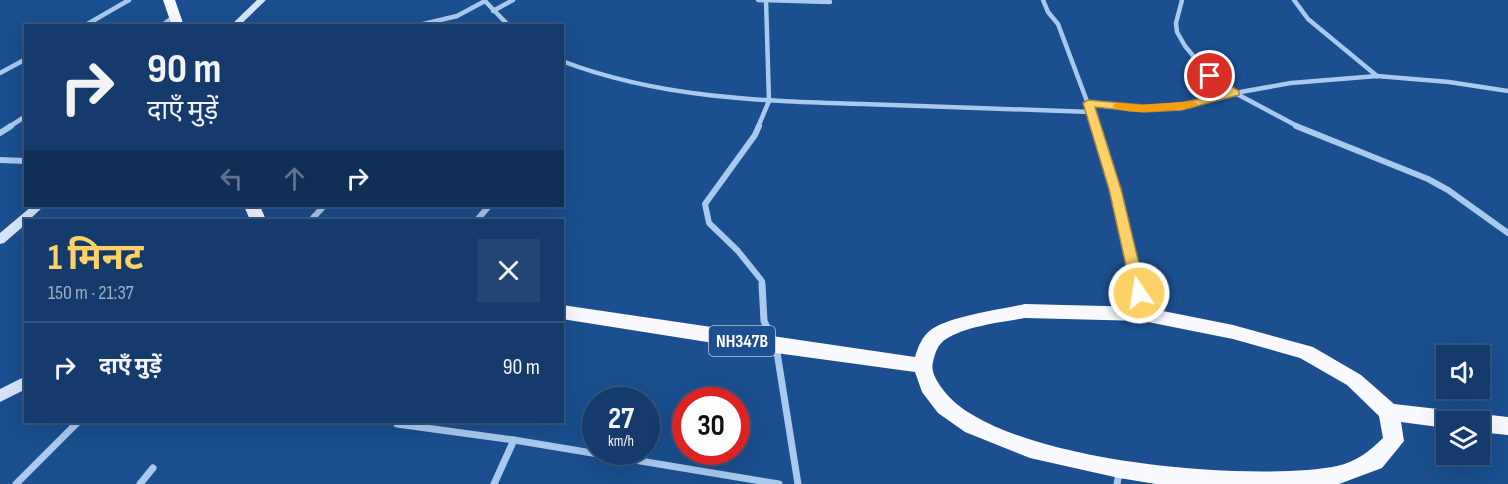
<!DOCTYPE html>
<html lang="hi">
<head>
<meta charset="utf-8">
<style>
	body { margin:0; font-family:"Sofia Sans Condensed","Noto Sans Devanagari",sans-serif; background:#214673; color:#f1f3f6; height:100vh; display:flex; flex-direction:column; font-size:22px; white-space:nowrap }
	* { box-sizing:border-box; margin:0 }
	p { font-size:20px; color:#9dadc1 }
	.icon { flex:none; width:33px; height:33px; fill:none; stroke:currentColor; stroke-width:2; stroke-linecap:round; stroke-linejoin:round }
	.map { position:relative; flex:1; overflow:hidden }
	.drawer { position:absolute; left:24px; top:219px; width:540px; height:204px; display:flex; flex-direction:column; background:#143b6b; border-radius:0px; box-shadow:0 6px 24px #0002,0 0 0 2px #33557e }
	.drawer>* { flex:none }
	.top-card { position:absolute; left:24px; top:24px; width:540px; height:183px; border-radius:0px; box-shadow:0 6px 24px #0002,0 0 0 2px #33557e; background:#143b6b; color:#f1f3f6; overflow:hidden }
	.tools { position:absolute; left:1436px; top:345px; display:grid; gap:12px }
	.tools a { display:grid; place-items:center; width:54px; height:54px; border-radius:0px; background:#143b6b; box-shadow:0 6px 24px #0002,0 0 0 2px #33557e; font-size:30px }
	.speed { position:absolute; left:582px; top:387px; display:flex; gap:12px; font-size:30px; font-weight:700; text-align:center }
	.speed>* { display:grid; place-content:center; width:78px; height:78px; border-radius:50%; background:#143b6b; box-shadow:0 6px 24px #0002,0 0 0 2px #33557e; line-height:1 }
	.speed small { font-size:15px; font-weight:400 }
	.speed .limit { border:9px solid #d22; background:#fff; color:#111 }
	.pin { position:absolute; display:grid; place-items:center; width:51px; height:51px; color:#fff; margin:-26px; border:3px solid #fff; border-radius:50%; box-shadow:0 2px 6px #0007 }
	.me { position:absolute; width:66px; margin:-33px; rotate:347deg; stroke-linejoin:round; filter:drop-shadow(0 0 4px #0008) }
	.turn { display:flex; align-items:center; gap:21px; height:126px; padding:0 24px; font-size:27px }
	.turn .icon { width:78px; height:78px; stroke-width:2.5 }
	.turn b { display:block; font-size:42px; line-height:51px }
	.lanes { display:flex; align-items:center; height:57px; padding:0 24px; background:#0003; justify-content:center; gap:30px; direction:ltr }
	.lanes .off { opacity:.35 }
	.round { display:grid; place-items:center; flex:none; width:63px; height:63px; border-radius:0px; background:#214673 }
	.head { display:flex; align-items:center; justify-content:space-between; height:102px; padding:0 24px }
	h1 { font-size:36px; font-weight:700; line-height:45px; color:#ffd166 }
	ul { padding:0; list-style:none }
	li { display:flex; align-items:center; gap:18px; height:90px; padding:0 24px; border-top:2px solid #33557e }
	li div { flex:1 }
	li b { display:block; font-size:22px }
	li em { font-style:normal }
	.map>svg:first-child { display:block }
	.lines { fill:none; stroke-linecap:round; stroke-linejoin:round }
	.minor-far2 { stroke:#a9c9ee; stroke-width:4.5 }
	.minor-far1 { stroke:#a9c9ee; stroke-width:6 }
	.minor { stroke:#a9c9ee; stroke-width:7 }
	.secondary { fill:#d6e6fa; fill-rule:evenodd }
	.trunk { fill:#f8faff; fill-rule:evenodd }
	.route { fill:#ffd166; stroke:#a68842; stroke-width:1.5 }
	.slow { fill:#f59e0b }
	.labels { text-anchor:middle; dominant-baseline:central; stroke-width:6; stroke-linejoin:round; paint-order:stroke }
	.shield { fill:#1b4f8f; stroke:#bbcadd; stroke-width:1.5 }
	.shield-label { font-size:18px; font-weight:bold; fill:#fff }
</style>
</head>
<body>
<div class="map">
<svg width="1508" height="484" viewBox="0 0 1508 484">
	<rect width="100%" height="100%" fill="#1b4f8f"/>
	<g class="lines">
		<g class="minor-far2">
			<polyline points="484,0 509,26"/>
			<polyline points="758,0 830,2"/>
			<polyline points="1182,0 1176,23 1177,32 1185,46 1210,76 1235,93 1299,127"/>
			<polyline points="1294,0 1308,19 1377,76"/>
			<polyline points="493,11 513,0"/>
			<polyline points="84,26 129,0"/>
			<polyline points="161,26 175,16"/>
			<polyline points="415,26 457,16 485,1"/>
			<path d="M 562,61 C 658,98 761,101 863,104 C 939,107 1015,109 1091,112 L 1058,24 L 1048,12 L 1043,0"/>
			<polyline points="0,73 26,59"/>
			<polyline points="1088,103 1143,109 1182,107 1235,93 1291,83 1377,76 1449,82 1508,91"/>
			<polyline points="1091,112 1096,127"/>
			<polyline points="9,127 26,116"/>
			<polyline points="758,127 769,101 766,0"/>
		</g>
		<g class="minor-far1">
			<polyline points="759,126 755,135 705,204 709,223 738,251 762,281 762,286"/>
			<polyline points="1095,126 1115,189 1137,286"/>
			<polyline points="1296,126 1428,179 1448,190 1508,233"/>
			<polyline points="0,133 11,126"/>
			<polyline points="0,160 26,161"/>
			<polyline points="311,220 324,206"/>
			<polyline points="477,220 489,206"/>
		</g>
		<g class="minor">
			<polyline points="762,284 764,321 776,346 798,484"/>
			<polyline points="1136,284 1143,314"/>
			<polyline points="397,424 514,440 779,484"/>
			<polyline points="16,484 78,422"/>
			<polyline points="140,484 153,468"/>
			<polyline points="494,484 514,440"/>
			<polyline points="1117,484 1119,472"/>
		</g>
		<g class="secondary">
			<polygon points="257,0 266,0 239,26 230,26"/>
			<polygon points="32,206 44,206 29,220 26,220 26,224 4,243 0,244 0,233"/>
			<polygon points="26,376 26,389 0,402 0,389"/>
		</g>
		<g class="trunk">
			<polygon points="163,0 175,0 184,26 172,26"/>
			<polygon points="244,206 260,206 266,220 250,220"/>
			<path d="M 1025,304 L 1143,307 L 1233,325 L 1313,347 L 1361,375 L 1394,404 L 1508,417 L 1508,435 L 1479,432 L 1479,422 L 1446,422 L 1446,428 L 1401,422 L 1404,441 L 1382,468 L 1339,484 L 1156,484 L 1119,478 L 1030,458 L 965,432 L 938,413 L 922,392 L 915,372 L 776,353 L 562,319 L 562,305 L 915,357 C 918,347 922,336 932,329 C 951,316 1002,309 1025,304 ZM 1025,318 L 1143,321 L 1233,339 L 1300,358 L 1347,385 L 1379,416 L 1383,438 C 1370,451 1356,462 1337,466 C 1252,483 999,462 944,391 C 938,383 930,372 933,362 C 935,353 938,344 946,339 C 966,326 1002,322 1025,318 Z"/>
		</g>
	</g>
	<polygon class="route" points="1210,73 1239,91 1239,95 1182,110 1143,112 1095,107 1121,189 1146,293 1139,299 1133,297 1109,189 1083,103 1088,100 1143,105 1182,103 1226,92 1206,78 1205,76"/>
	<path class="slow" d="M 1192,101 L 1198,104 L 1196,106 C 1178,110 1125,117 1112,106 L 1117,103 L 1143,105 Z"/>
	<g class="labels">
		<rect class="shield" x="709" y="326" width="66" height="30" rx="4.5"/>
		<g class="shield-label">
			<text x="742" y="341">NH347B</text>
		</g>
	</g>
</svg>
<div class="tools">
<a><svg class="icon" aria-label="sound" viewBox="0 0 24 24"><path d="M4 9h4l5-4v14l-5-4H4zM17 9q2 3 0 6"/></svg></a>
<a><svg class="icon" aria-label="layers" viewBox="0 0 24 24"><path d="M12 4l9 5-9 5-9-5zM3 14l9 5 9-5"/></svg></a>
</div>
<div class="speed"><div>27<small>km/h</small></div><div class="limit">30</div></div>
<div class="pin" style="left:1210px;top:76px;background:#d93025"><svg class="icon" aria-label="arrive" viewBox="0 0 24 24"><path d="M6 21V4h12l-3 4 3 4H6"/></svg></div>
<svg class="me" style="left:1139px;top:293px" viewBox="-20 -20 40 40"><circle r="17" fill="#ffd166" stroke="#fff" stroke-width="3"/><path d="M0-11L8 9 0 5-8 9z" fill="#fff"/></svg>
<div class="top-card">
<div class="turn"><svg class="icon" aria-label="right" viewBox="0 0 24 24"><path d="M7 20v-9h11M14 6l5 5-5 5"/></svg><div><b>90 m</b>दाएँ मुड़ें</div></div>
<div class="lanes"><svg class="icon off" aria-label="left" viewBox="0 0 24 24"><path d="M17 20v-9H6M10 6l-5 5 5 5"/></svg><svg class="icon off" aria-label="ahead" viewBox="0 0 24 24"><path d="M12 20V5M6 11l6-6 6 6"/></svg><svg class="icon" aria-label="right" viewBox="0 0 24 24"><path d="M7 20v-9h11M14 6l5 5-5 5"/></svg></div>
</div>
<section class="drawer">
<div class="head"><div><h1>1 मिनट</h1><p>150 m · 21:37</p></div><a class="round"><svg class="icon" aria-label="close" viewBox="0 0 24 24"><path d="M6 6l12 12M18 6L6 18"/></svg></a></div>
<ul>
<li><svg class="icon" aria-label="right" viewBox="0 0 24 24"><path d="M7 20v-9h11M14 6l5 5-5 5"/></svg><div><b>दाएँ मुड़ें</b></div><em>90 m</em></li>
</ul>
</section>
</div>
</body>
</html>
